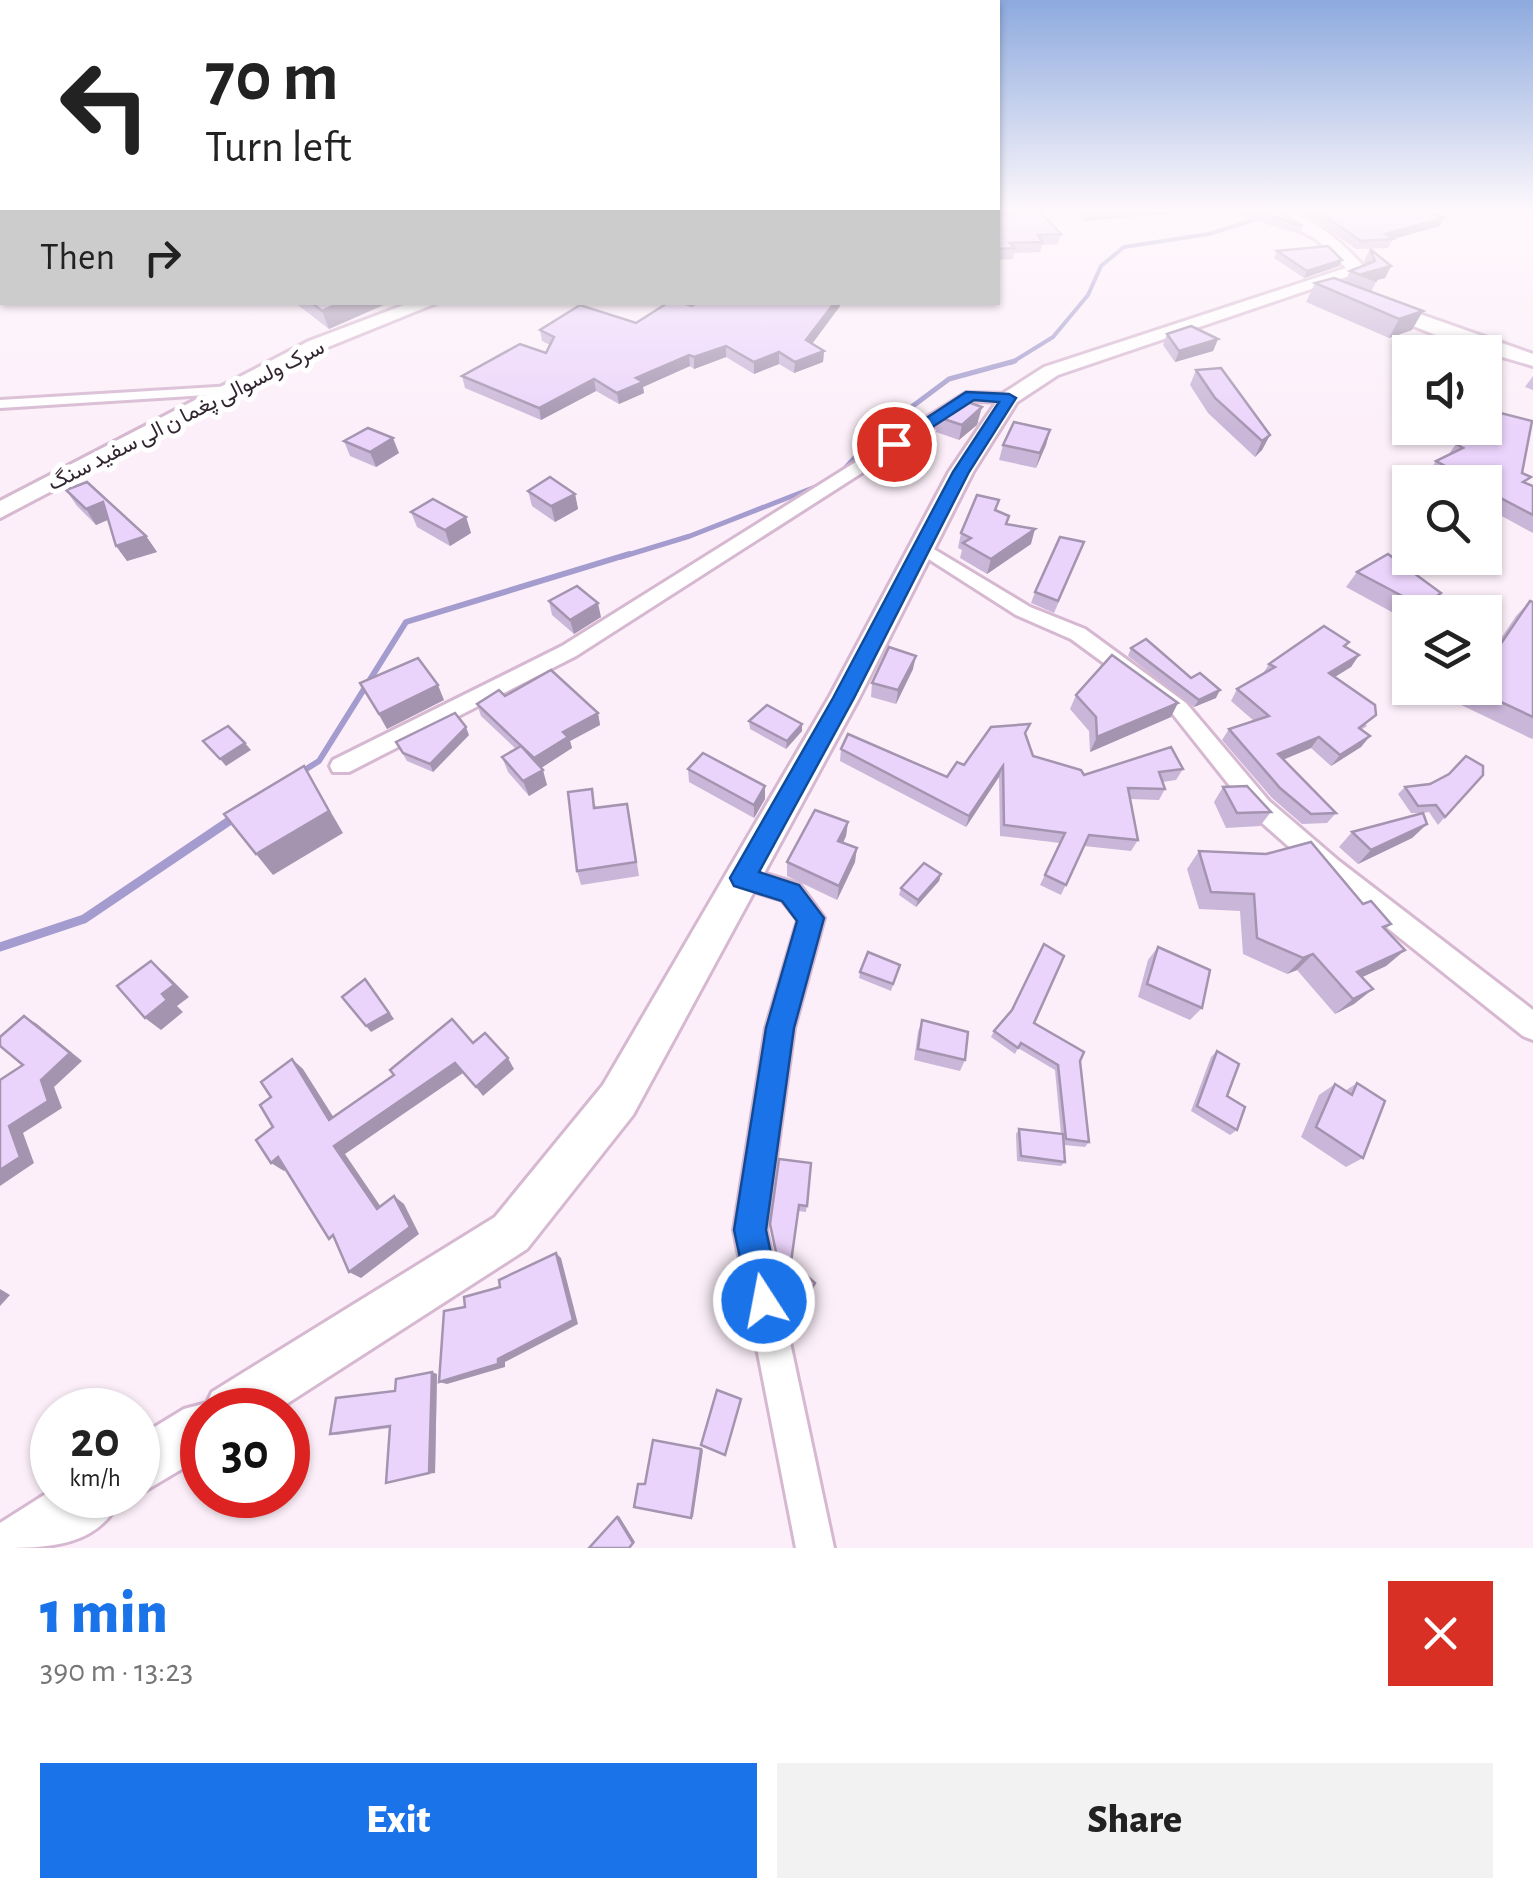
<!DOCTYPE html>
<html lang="en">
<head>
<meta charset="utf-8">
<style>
	body { margin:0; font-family:"Alegreya Sans",Vazirmatn,sans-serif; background:#f2f2f2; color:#222; height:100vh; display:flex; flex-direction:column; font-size:38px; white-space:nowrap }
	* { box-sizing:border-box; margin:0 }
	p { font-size:32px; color:#767676 }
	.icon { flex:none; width:55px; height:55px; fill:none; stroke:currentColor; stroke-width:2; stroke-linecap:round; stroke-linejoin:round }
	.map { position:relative; height:1548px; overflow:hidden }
	.side { display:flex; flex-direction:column; background:#fff; flex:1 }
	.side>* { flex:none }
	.top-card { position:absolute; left:0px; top:0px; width:1000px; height:305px; box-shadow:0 2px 8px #0004; background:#fff; color:#222; overflow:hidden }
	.buttons { position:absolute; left:1392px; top:335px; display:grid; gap:20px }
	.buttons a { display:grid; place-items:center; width:110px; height:110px; border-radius:0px; background:#fff; box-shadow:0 2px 8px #0004; font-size:50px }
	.speed { position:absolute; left:30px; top:1388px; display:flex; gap:20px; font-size:50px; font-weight:700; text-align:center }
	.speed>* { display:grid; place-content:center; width:130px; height:130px; border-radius:50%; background:#fff; box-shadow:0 2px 8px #0004; line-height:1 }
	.speed small { font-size:25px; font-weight:400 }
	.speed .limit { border:15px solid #d22; background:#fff; color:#111 }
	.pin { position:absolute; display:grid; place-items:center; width:85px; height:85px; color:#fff; margin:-42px; border:5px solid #fff; border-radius:50%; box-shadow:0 2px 10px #0007 }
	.me { position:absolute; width:110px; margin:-55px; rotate:349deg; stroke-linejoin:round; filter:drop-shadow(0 0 8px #0008) }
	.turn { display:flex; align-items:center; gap:35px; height:210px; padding:0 40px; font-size:45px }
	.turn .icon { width:130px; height:130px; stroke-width:2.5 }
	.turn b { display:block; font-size:70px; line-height:85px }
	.then { display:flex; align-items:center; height:95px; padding:0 40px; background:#0003; gap:20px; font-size:38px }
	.round { display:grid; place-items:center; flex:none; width:105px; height:105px; border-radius:0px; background:#f2f2f2 }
	.summary { display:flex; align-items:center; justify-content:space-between; height:170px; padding:0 40px }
	h1 { font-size:60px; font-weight:800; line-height:75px; color:#1a73e8 }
	.action { display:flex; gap:20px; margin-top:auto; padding:20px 40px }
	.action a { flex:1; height:115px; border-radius:0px; background:#1a73e8; color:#fff; font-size:40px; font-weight:800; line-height:115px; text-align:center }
	.action a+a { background:#f2f2f2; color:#222 }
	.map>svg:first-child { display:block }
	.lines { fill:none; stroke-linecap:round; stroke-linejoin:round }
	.stream-far3 { stroke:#a49cce; stroke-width:4 }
	.stream-far2 { stroke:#a49cce; stroke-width:5 }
	.stream-far1 { stroke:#a49cce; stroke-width:6 }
	.stream { stroke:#a49cce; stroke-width:9 }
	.street-casing { stroke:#d6b8d1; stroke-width:6 }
	.secondary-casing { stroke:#d6b8d1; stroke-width:6 }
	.street { fill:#fff; fill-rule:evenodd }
	.secondary { fill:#fff; fill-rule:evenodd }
	.wall { fill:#cab6d8 }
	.shaded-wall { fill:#a494b0 }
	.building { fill:#ebd4fb; stroke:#a494b0; stroke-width:2.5 }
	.route { fill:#1a73e8; stroke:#114b97; stroke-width:2.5 }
	.labels { text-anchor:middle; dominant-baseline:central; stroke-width:10; stroke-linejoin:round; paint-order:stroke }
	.far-street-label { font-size:22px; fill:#312630; stroke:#fff }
</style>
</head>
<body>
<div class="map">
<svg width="1533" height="1548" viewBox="0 0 1533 1548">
	<rect width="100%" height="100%" fill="#fceff9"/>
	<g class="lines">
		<polyline class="stream-far3" points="1011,363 1053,337 1088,295 1101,266 1124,247 1209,234 1279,212"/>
		<g class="stream-far2">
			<polyline points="840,474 878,432 949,379 1015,361"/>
			<polyline points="621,557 690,536 828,482"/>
		</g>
		<polyline class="stream-far1" points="300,773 319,761 406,622 629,554"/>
		<polyline class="stream" points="0,947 84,919 235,817"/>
		<defs>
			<g id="street">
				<polygon points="2,289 2,297 0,298 0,290"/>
				<polygon points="233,386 240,390 238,393 0,408 0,400"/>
				<polygon points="966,393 1009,394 1016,398 1009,402 974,401 576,656 349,772 333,772 330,766 333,760 562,646"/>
				<polygon points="922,542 1030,607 1085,629 1186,703 1269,801 1339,861 1533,1010 1533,1040 1523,1036 1321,875 1253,815 1172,713 1071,639 1016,615 916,551 913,547"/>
				<polygon points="743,867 799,884 824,918 794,1028 766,1230 834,1548 796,1548 734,1230 766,1028 798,920 782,900 734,885 731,878 734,871"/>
			</g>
			<g id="secondary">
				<path d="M 1275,212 C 1310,212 1344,244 1367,270 L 1058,375 L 1017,402 L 973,472 L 859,698 L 633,1115 L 527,1249 L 277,1410 L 202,1410 L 202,1457 L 138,1495 L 138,1437 L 184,1409 L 207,1403 L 212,1392 L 495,1217 L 603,1085 L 830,696 L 949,472 L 1002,394 L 1044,367 L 1346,268 L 1316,239 L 1275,217 Z"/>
				<polygon points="1371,301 1383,301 1533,354 1533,366 1458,344 1371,309"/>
				<polygon points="412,302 439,302 323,349 0,518 0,501 309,341"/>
				<path d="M 52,1490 L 52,1495 L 122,1495 C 101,1547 48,1548 0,1548 L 0,1523 Z"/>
			</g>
		</defs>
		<use href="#street" class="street-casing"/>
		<use href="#secondary" class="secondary-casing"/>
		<use href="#street" class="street"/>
		<use href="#secondary" class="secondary"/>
	</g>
	<g class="wall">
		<polygon points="1075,212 1188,212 1084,221"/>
		<polygon points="1227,212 1280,212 1303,226 1299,234"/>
		<polygon points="1295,212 1431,212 1430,214 1444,218 1440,226 1393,239 1388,248 1356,249 1315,220"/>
		<polygon points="998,214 1061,234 1058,244 1042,245 1040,252 1014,253 1013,259 998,260"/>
		<polygon points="1370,249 1391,266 1385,278 1377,280 1371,292 1412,330 1389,338 1306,302 1315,283 1345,282 1350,271 1365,265 1364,261"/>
		<polygon points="1277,251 1339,266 1304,278 1274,258"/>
		<polygon points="294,302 387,302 388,303 329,329"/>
		<polygon points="692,306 840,306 812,344 824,351 823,362 794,373 779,364 754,374 726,357 694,369 690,366 643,387 644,393 619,404 596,391 541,420 465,388 462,376 546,353 550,345 542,341 540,330 636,323"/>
		<polygon points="1167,334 1218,339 1213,351 1175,362 1163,345"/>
		<polygon points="1196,370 1270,435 1262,450 1255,457 1208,413 1190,385"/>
		<polygon points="1533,376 1533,390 1525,387"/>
		<polygon points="938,417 979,422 959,440 936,432"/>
		<polygon points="1472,428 1485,428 1522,473 1526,483 1533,486 1533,533 1485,507 1485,482 1425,482 1431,475 1428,473 1436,461 1448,455 1456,444 1469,439"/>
		<polygon points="1050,430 1046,445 1036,468 999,460 1003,445"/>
		<polygon points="344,441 399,453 376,467 350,456"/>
		<polygon points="66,490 146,536 157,552 127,561 108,520 96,525 77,506"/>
		<polygon points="528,491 575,494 578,509 555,522 532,506"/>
		<polygon points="996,510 1007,524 1031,544 987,574 960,558 962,550 958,548 961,533"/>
		<polygon points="411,512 466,517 471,533 450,546 417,527"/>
		<polygon points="1080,553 1054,613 1031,603 1035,592"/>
		<polygon points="1357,572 1429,609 1424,612 1410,612 1410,622 1346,587"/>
		<polygon points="549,601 601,617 574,634 552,615"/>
		<polygon points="1530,601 1533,602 1533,738 1532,739 1457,703 1468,688 1485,688 1485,662 1516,616"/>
		<polygon points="1345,647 1359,655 1351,667 1334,677 1367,726 1361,730 1370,736 1361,747 1331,766 1311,748 1283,760 1336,813 1327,823 1302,824 1272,798 1222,740 1229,729 1254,721 1231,701 1237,689 1262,675 1269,664"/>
		<polygon points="1131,648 1216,698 1194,707 1128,656"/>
		<polygon points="913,669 896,704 871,697 872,683"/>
		<polygon points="360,683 444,700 387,729"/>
		<polygon points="1076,695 1171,717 1090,752 1089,731 1070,709"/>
		<polygon points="505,696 598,713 600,725 570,741 572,748 541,768 547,785 529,796 508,772 502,757 516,749 481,716 477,704"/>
		<polygon points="749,721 802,724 802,731 786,749 750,729"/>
		<polygon points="469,735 433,772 407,761 396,742"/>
		<polygon points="1026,736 1033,756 1084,775 1183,769 1176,780 1163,782 1165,789 1159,800 1130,799 1138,840 1131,851 1084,846 1061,895 1040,885 1060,843 1000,836 999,777 966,827 840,761 841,749 947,777 964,765"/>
		<polygon points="688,769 765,799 754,818 689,782"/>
		<polygon points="1430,784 1445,817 1438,825 1429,812 1423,813 1427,824 1412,838 1358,864 1339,847 1352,832 1422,813 1411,813 1398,794 1405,787"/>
		<polygon points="1223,787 1271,812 1260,826 1226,828 1214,802"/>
		<polygon points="596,804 596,808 630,818 639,876 581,885 577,871"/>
		<polygon points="848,822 846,836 843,843 855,862 837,900 787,876 787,862"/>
		<polygon points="1199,851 1363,904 1391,924 1385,930 1405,950 1386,966 1362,977 1373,989 1354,1004 1335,1014 1297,970 1287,974 1243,954 1240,911 1199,909 1187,869"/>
		<polygon points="941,874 939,881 916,907 899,895 901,888"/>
		<polygon points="1158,947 1202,1008 1190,1020 1138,997 1148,960"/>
		<polygon points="900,965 891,991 859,978 860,972"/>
		<polygon points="922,1020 965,1060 960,1071 914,1060 918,1032"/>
		<polygon points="1034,1023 1080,1061 1089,1142 1085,1147 1064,1145 1065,1162 1061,1166 1017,1161 1016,1134 1019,1129 1061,1134 1055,1070 1018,1048 1015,1054 991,1037 994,1031"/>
		<polygon points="1217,1051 1237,1130 1230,1135 1191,1111 1211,1057"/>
		<polygon points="1357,1083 1363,1158 1346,1167 1301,1137 1319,1095 1335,1084 1345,1091"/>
		<polygon points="811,1163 806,1212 798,1211 791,1262 814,1288 800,1309 783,1294 770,1224"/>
		<polygon points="437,1374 435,1473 386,1483 390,1428 337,1435 330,1434 395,1391"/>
	</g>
	<g class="shaded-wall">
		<polygon points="1086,212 1188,212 1084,221"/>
		<polygon points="1444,218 1440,226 1393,239 1385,234"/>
		<polygon points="1342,260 1339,266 1304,278 1307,271"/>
		<polygon points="1391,266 1385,278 1377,280 1362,274"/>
		<polygon points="342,302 387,302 388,303 329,329 322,311"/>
		<polygon points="835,302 840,302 840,306 806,352 806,340"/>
		<polygon points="1423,311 1412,330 1389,338 1399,319"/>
		<polygon points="1218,339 1213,351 1175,362 1179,351"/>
		<polygon points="726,346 726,357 694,369 694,357"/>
		<polygon points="824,351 823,362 794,373 795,362"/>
		<polygon points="779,352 779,364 754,374 754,362"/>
		<polygon points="689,355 690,366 643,387 644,393 619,404 617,393 636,378"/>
		<polygon points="594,379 596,391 541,420 539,408"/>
		<polygon points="982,407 977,425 959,440 962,425"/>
		<polygon points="1050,430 1046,445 1036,468 1040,453"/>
		<polygon points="1270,435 1262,450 1255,457 1262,441"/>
		<polygon points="393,438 399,453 376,467 370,452"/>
		<polygon points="575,494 578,509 555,522 551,506"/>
		<polygon points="103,502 114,517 96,525 86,509"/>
		<polygon points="466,517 471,533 450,546 445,530"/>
		<polygon points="1035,529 1031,544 987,574 991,559"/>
		<polygon points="146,536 157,552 127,561 116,546"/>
		<polygon points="1441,593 1429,609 1424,612 1418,612 1423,607"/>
		<polygon points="598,603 601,617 574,634 570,620"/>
		<polygon points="1359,655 1351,667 1322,685 1329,673"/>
		<polygon points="916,656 913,669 896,704 898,690"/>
		<polygon points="438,685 444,700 387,729 379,714"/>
		<polygon points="1220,690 1216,698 1194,707 1199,700"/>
		<polygon points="1178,703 1171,717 1090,752 1097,737"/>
		<polygon points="598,713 600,725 570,741 572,748 538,770 534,758 563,732"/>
		<polygon points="802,724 802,731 786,749 787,741"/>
		<polygon points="466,727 469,735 433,772 430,764"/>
		<polygon points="1370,736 1361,747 1331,766 1340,755"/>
		<polygon points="1319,737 1311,748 1270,765 1278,754"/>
		<polygon points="245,743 251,750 226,766 220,759"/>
		<polygon points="304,766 343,833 273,875 256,854"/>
		<polygon points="1003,766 999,777 966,827 969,816"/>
		<polygon points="543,770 547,785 529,796 523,781"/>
		<polygon points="765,786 765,799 754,818 754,805"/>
		<polygon points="848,822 846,836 837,855 838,841"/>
		<polygon points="1427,824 1412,838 1358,864 1371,850"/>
		<polygon points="857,848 855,862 837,900 839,886"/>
		<polygon points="941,874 939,881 916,907 918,900"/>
		<polygon points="1405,950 1386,966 1339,988 1357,972"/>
		<polygon points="1313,954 1297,970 1287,974 1303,958"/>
		<polygon points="151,961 166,974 189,997 177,1006 183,1012 161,1030 145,1018 162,994"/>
		<polygon points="370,985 394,1019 371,1032 366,1026"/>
		<polygon points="1373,989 1354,1004 1335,1014 1353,999"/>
		<polygon points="24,1016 37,1024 82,1061 54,1087 62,1108 23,1133 34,1163 0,1186 0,1170 9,1126 41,1080"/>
		<polygon points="508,1058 514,1069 483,1096 476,1087"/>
		<polygon points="292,1059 303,1069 341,1129 329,1120"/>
		<polygon points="455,1063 463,1073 345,1154 387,1216 377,1209 334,1146"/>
		<polygon points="278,1157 290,1166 284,1171 271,1163"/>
		<polygon points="394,1196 404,1204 419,1234 361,1278 349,1272"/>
		<polygon points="556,1253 561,1258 578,1324 505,1362 505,1367 447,1384 439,1382 498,1359"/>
		<polygon points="0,1289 10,1295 0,1306"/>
		<polygon points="432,1372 437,1374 435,1473 429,1473"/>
		<polygon points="701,1449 703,1450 693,1517 691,1518"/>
		<polygon points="619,1516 635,1542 630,1548 629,1548 617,1517"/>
	</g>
	<g class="building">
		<polygon points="0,212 2,212 2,240 0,240 0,215 2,214"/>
		<polygon points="1040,212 1061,234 1038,235 1042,242 1010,243 1015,248 998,249 998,214"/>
		<polygon points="1258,212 1280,212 1303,226"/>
		<polygon points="1319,212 1425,212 1444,218 1385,234 1393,239 1361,241"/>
		<polygon points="1328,246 1342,260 1307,271 1277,251"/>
		<polygon points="1370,249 1391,266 1362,274 1377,281 1350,271 1375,261"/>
		<polygon points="1334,278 1423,311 1399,319 1315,283"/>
		<polygon points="311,302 342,302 322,311"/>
		<polygon points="669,302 679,302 692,306 698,302 835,302 806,340 824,351 795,362 779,352 754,362 726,346 694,357 689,355 636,378 643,382 617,393 594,379 539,408 462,376 520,344 546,353 554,337 540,330 580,305 636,323"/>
		<polygon points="1191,326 1218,339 1179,351 1167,334"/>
		<polygon points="1221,368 1270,435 1262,441 1215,398 1196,370"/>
		<polygon points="962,400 982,407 962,425 938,417"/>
		<polygon points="1485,409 1532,421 1522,473 1531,477 1523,482 1533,486 1533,515 1489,492 1485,494 1485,482 1457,482 1432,472 1445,466 1436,461 1463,448 1456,444 1474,437 1477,428 1485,428"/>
		<polygon points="1014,422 1050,430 1040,453 1003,445"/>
		<polygon points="368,428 393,438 370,452 344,441"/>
		<polygon points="550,477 575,494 551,506 528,491"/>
		<polygon points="87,482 146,536 116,546 103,502 86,509 66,490"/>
		<polygon points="977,495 999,500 995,510 1009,516 1006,524 1035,529 991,559 963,543 971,538 961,533"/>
		<polygon points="433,499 466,517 445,530 411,512"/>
		<polygon points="1060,537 1084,542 1058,601 1035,592"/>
		<polygon points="1388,554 1441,593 1423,607 1357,572"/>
		<polygon points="577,586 598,603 570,620 549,601"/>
		<polygon points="1530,601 1533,602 1533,717 1471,688 1485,688 1485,667"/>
		<polygon points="1324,626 1349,642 1344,646 1359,655 1329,673 1375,705 1376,715 1359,728 1370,736 1340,755 1319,737 1278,754 1336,813 1311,814 1280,788 1229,729 1269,716 1237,689 1275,667 1269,664"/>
		<polygon points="1146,639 1191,678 1200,673 1220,690 1199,700 1131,648"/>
		<polygon points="889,647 916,656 898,690 872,683"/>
		<polygon points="1112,655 1178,703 1097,737 1096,717 1076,695"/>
		<polygon points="418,658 438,685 379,714 360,683"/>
		<polygon points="551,670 598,713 563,732 568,737 534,758 477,704 499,690 505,696"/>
		<polygon points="767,705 802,724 787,741 749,721"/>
		<polygon points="455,713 466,727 430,764 403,753 396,742"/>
		<polygon points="1030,724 1025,733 1033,756 1081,770 1084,775 1171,747 1183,769 1159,772 1165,789 1128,788 1138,840 1089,835 1066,885 1045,875 1065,833 1004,825 1003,766 969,816 841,749 848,734 947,777 957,762 964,765 991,727"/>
		<polygon points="228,726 245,743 220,759 203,741"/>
		<polygon points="521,746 543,770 523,781 502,757"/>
		<polygon points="703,753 765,786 754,805 688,769"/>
		<polygon points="1466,756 1483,766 1483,775 1445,817 1436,805 1418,806 1405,787 1430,784 1449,774"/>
		<polygon points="304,766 329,811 256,854 224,814"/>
		<polygon points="1247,786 1271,812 1237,813 1223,787"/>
		<polygon points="592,789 594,808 627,804 636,862 577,871 568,792"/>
		<polygon points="815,810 848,822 838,841 857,848 839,886 787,862"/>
		<polygon points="1423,813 1427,824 1371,850 1352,832"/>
		<polygon points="1311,842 1363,904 1371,901 1391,924 1383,927 1405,950 1357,972 1373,989 1353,999 1313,954 1303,958 1257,938 1254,894 1211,892 1199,851 1266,854"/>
		<polygon points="924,863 941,874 918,900 901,888"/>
		<polygon points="1044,944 1064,956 1034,1023 1084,1052 1080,1061 1089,1142 1066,1139 1058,1065 1021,1043 1018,1048 994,1031 1012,1010"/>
		<polygon points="1158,947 1210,970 1202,1008 1147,984"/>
		<polygon points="868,952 900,965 893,984 860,972"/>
		<polygon points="151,961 174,985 162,994 167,1000 145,1018 117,986"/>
		<polygon points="365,979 389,1013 366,1026 342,997"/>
		<polygon points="24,1016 70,1053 41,1080 48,1101 9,1126 20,1157 0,1170 0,1080 23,1065 0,1046 0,1037"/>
		<polygon points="452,1019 473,1043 485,1033 508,1058 476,1087 455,1063 334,1146 377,1209 394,1196 410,1227 349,1272 333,1235 329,1239 278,1157 271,1163 256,1140 273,1127 260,1105 271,1097 261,1082 292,1059 329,1120 394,1075 390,1070"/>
		<polygon points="922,1020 968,1032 965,1060 918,1049"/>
		<polygon points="1217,1051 1239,1064 1227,1096 1245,1107 1237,1130 1197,1106"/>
		<polygon points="1357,1083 1385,1101 1363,1158 1316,1127 1335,1084 1352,1095"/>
		<polygon points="1019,1129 1063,1134 1065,1162 1021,1156"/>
		<polygon points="779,1159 811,1163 807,1206 799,1205 791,1262 815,1283 801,1305 784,1290 770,1224"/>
		<polygon points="556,1253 573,1320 498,1359 498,1364 439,1382 444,1311 465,1307 464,1297 500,1287 499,1280"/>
		<polygon points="432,1372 429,1473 386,1483 390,1426 330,1434 336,1398 395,1391 396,1379"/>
		<polygon points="717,1390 741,1399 725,1455 701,1445"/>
		<polygon points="653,1440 701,1449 691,1518 634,1507 638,1484 645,1484"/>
		<polygon points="617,1517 633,1543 629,1548 589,1548"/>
	</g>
	<linearGradient id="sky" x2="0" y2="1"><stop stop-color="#8daade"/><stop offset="0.49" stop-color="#fef8fc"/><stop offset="1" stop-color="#fef8fc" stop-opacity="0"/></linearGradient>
	<rect width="1533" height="429" fill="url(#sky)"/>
	<polygon class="route" points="966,392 1009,394 1016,398 969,472 854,698 759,872 799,885 824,918 794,1028 766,1230 781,1301 776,1313 764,1318 752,1313 734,1230 766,1028 797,921 782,901 734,886 730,878 833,698 953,472 999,402 974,400 900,448 887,444"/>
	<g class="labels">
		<g class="far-street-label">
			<text transform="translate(186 415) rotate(-27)">سرک ولسوالی پغما ن الی سفید سنگ</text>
		</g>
	</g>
</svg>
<div class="buttons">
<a><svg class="icon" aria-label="sound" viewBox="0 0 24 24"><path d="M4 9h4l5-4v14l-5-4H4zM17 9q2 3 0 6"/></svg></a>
<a><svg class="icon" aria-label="search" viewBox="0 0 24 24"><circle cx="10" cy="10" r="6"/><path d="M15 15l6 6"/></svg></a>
<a><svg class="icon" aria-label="layers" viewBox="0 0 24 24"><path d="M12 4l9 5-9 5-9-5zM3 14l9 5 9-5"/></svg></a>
</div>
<div class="speed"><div>20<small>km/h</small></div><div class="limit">30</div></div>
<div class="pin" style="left:894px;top:444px;background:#d93025"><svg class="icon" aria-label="arrive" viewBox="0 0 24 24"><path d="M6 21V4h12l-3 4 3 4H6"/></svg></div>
<svg class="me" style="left:764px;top:1301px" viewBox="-20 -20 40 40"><circle r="17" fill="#1a73e8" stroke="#fff" stroke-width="3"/><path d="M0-11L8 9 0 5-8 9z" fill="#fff"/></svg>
<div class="top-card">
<div class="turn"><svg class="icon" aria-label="left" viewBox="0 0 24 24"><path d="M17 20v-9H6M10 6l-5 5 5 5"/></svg><div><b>70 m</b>Turn left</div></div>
<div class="then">Then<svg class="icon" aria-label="right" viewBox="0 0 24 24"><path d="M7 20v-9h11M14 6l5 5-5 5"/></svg></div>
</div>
</div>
<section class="side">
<div class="summary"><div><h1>1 min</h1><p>390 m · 13:23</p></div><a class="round" style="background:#d93025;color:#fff"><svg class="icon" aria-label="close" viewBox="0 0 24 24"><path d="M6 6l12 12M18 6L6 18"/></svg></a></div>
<div class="action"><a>Exit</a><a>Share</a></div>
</section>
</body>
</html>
